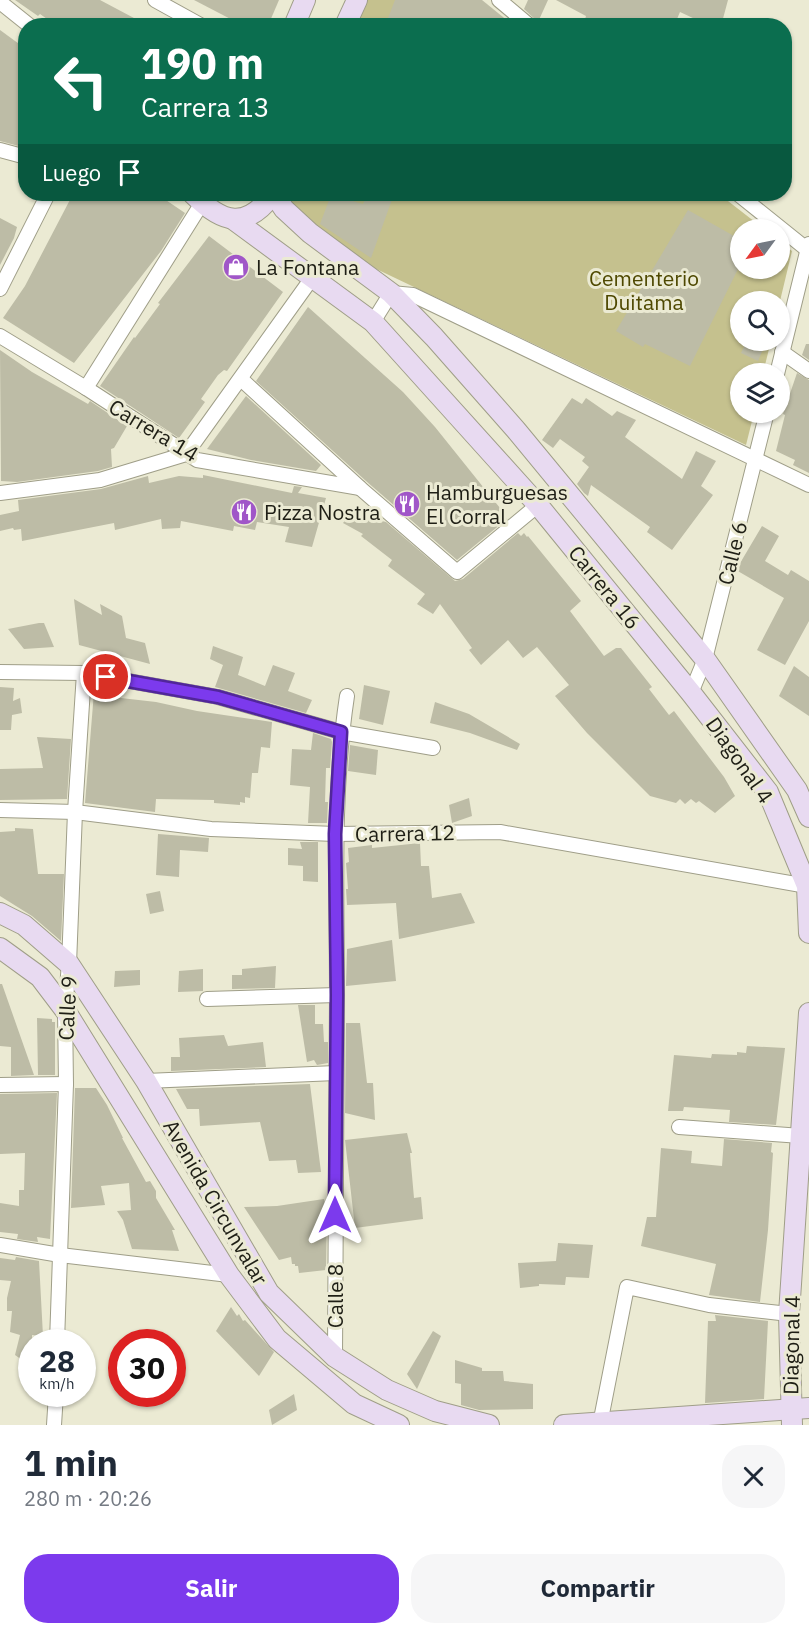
<!DOCTYPE html>
<html lang="es">
<head>
<meta charset="utf-8">
<style>
	body { margin:0; font-family:"IBM Plex Sans",sans-serif; background:#f6f6f7; color:#1f2937; height:100vh; display:flex; flex-direction:column; font-size:22px; white-space:nowrap }
	* { box-sizing:border-box; margin:0 }
	p { font-size:20px; color:#747a83 }
	.icon { flex:none; width:33px; height:33px; fill:none; stroke:currentColor; stroke-width:2; stroke-linecap:round; stroke-linejoin:round }
	.map { position:relative; height:1425px; overflow:hidden }
	.panel { display:flex; flex-direction:column; background:#fff; flex:1 }
	.panel>* { flex:none }
	.guide { position:absolute; left:18px; top:18px; width:774px; height:183px; border-radius:24px; box-shadow:0 2px 4px #0004; background:#0b6e4f; color:#fff; overflow:hidden }
	.needle { width:39px; rotate:237deg }
	.buttons { position:absolute; left:730px; top:219px; display:grid; gap:12px }
	.buttons a { display:grid; place-items:center; width:60px; height:60px; border-radius:50%; background:#fff; box-shadow:0 2px 4px #0004; font-size:30px }
	.speed { position:absolute; left:18px; top:1329px; display:flex; gap:12px; font-size:30px; font-weight:700; text-align:center }
	.speed>* { display:grid; place-content:center; width:78px; height:78px; border-radius:50%; background:#fff; box-shadow:0 2px 4px #0004; line-height:1 }
	.speed small { font-size:15px; font-weight:400 }
	.speed .limit { border:9px solid #d22; background:#fff; color:#111 }
	.pin { position:absolute; display:grid; place-items:center; width:51px; height:51px; color:#fff; margin:-26px; border:3px solid #fff; border-radius:50%; box-shadow:0 2px 6px #0007 }
	.me { position:absolute; width:66px; margin:-33px; rotate:0deg; stroke-linejoin:round; filter:drop-shadow(0 0 4px #0008) }
	.turn { display:flex; align-items:center; gap:21px; height:126px; padding:0 24px; font-size:27px }
	.turn .icon { width:78px; height:78px; stroke-width:2.5 }
	.turn b { display:block; font-size:42px; line-height:51px }
	.then { display:flex; align-items:center; height:57px; padding:0 24px; background:#0003; gap:12px; font-size:22px }
	.round { display:grid; place-items:center; flex:none; width:63px; height:63px; border-radius:24px; background:#f6f6f7 }
	.summary { display:flex; align-items:center; justify-content:space-between; height:102px; padding:0 24px }
	h1 { font-size:36px; font-weight:800; line-height:45px }
	.primary-button { display:flex; gap:12px; margin-top:auto; padding:12px 24px }
	.primary-button a { flex:1; height:69px; border-radius:24px; background:#7c3aed; color:#fff; font-size:24px; font-weight:800; line-height:69px; text-align:center }
	.primary-button a+a { background:#f6f6f7; color:#1f2937 }
	.map>svg:first-child { display:block }
	.green { fill:#c5c18e }
	.building { fill:#bdbca6 }
	.lines { fill:none; stroke-linecap:round; stroke-linejoin:round }
	.street-casing { stroke:#9f9e88; stroke-width:16 }
	.secondary-casing { stroke:#9f9e88; stroke-width:22 }
	.street { stroke:#fff; stroke-width:14 }
	.secondary { stroke:#e8daf1; stroke-width:20 }
	.route-casing { stroke:#51269a; stroke-width:15 }
	.route { stroke:#7c3aed; stroke-width:10 }
	.labels { text-anchor:middle; dominant-baseline:central; stroke-width:6; stroke-linejoin:round; paint-order:stroke }
	.poi-label { font-size:21px; fill:#1e1e15; stroke:#ebead3; text-anchor:start }
	.park-label { font-size:21px; fill:#4e4800; stroke:#ebead3 }
	.street-label { font-size:21px; fill:#1e1e15; stroke:#ebead3 }
</style>
</head>
<body>
<div class="map">
<svg width="809" height="1425" viewBox="0 0 809 1425">
	<rect width="100%" height="100%" fill="#ebead3"/>
	<g class="green">
		<polygon points="363,0 479,0 510,26 353,26"/>
		<polygon points="288,194 719,194 764,229 741,230 741,268 780,268 780,242 792,251 780,301 741,302 741,340 771,341 763,373 741,374 741,412 754,413 746,445 370,266 330,239 290,203"/>
	</g>
	<g class="building">
		<polygon points="15,0 100,0 149,26 57,26 40,14 38,16"/>
		<polygon points="194,0 279,0 270,21 250,26 244,26"/>
		<polygon points="395,0 482,0 514,26 385,26"/>
		<polygon points="528,0 548,0 538,22 524,9"/>
		<polygon points="556,0 728,0 721,26 710,26 680,12 674,26 583,26 586,16"/>
		<polygon points="0,30 26,49 26,148 0,141"/>
		<polygon points="73,194 157,194 185,213 161,251 74,363 3,318 25,286"/>
		<polygon points="368,194 394,194 371,258 320,224 331,195 363,204"/>
		<polygon points="688,210 741,240 741,263 690,366 645,344 643,347 616,331"/>
		<polygon points="0,218 17,227 14,238 0,265"/>
		<polygon points="209,236 283,292 227,371 224,370 218,375 201,399 205,402 179,438 100,386 134,337 135,338 160,304 158,303 171,286"/>
		<polygon points="308,307 403,392 435,427 504,513 502,514 507,519 457,560 366,481 256,381"/>
		<polygon points="747,340 767,340 758,361 741,353"/>
		<polygon points="806,344 809,344 809,360 802,355"/>
		<polygon points="0,350 32,372 88,404 90,401 127,426 114,448 111,449 112,467 98,471 17,482 1,481"/>
		<polygon points="797,373 809,380 809,473 793,465 795,460 776,451 785,415 783,414"/>
		<polygon points="246,396 321,465 316,471 251,460 207,449"/>
		<polygon points="572,398 582,404 586,398 612,416 617,411 636,420 625,437 682,479 696,451 716,461 701,486 713,495 672,550 647,532 650,527 591,485 588,496 584,493 577,484 589,467 582,461 585,457 560,439 553,448 542,440"/>
		<polygon points="203,475 292,493 294,486 302,487 298,493 326,498 312,547 285,542 289,527 257,522 255,530 234,526 233,531 181,521 180,528 162,529 161,519 115,530 114,523 22,541 21,529 14,530 13,528 0,531 0,515 19,511 18,500 101,489 148,476 149,483 179,476 203,478"/>
		<polygon points="357,512 365,517 386,522 455,581 463,579 518,533 521,536 524,533 527,537 528,536 581,601 570,611 604,656 616,648 621,648 652,687 649,689 669,715 674,711 724,777 735,796 715,813 699,801 696,803 691,799 685,804 680,799 676,803 650,796 587,733 555,696 569,685 537,647 523,658 508,640 481,665 469,650 472,648 440,604 433,614 417,604 425,594 388,566 392,560 361,536 363,534 343,523 351,513"/>
		<polygon points="762,526 779,536 765,561 788,575 791,570 809,581 809,621 785,665 757,650 784,598 736,570"/>
		<polygon points="74,599 102,615 100,604 122,616 126,638 145,643 150,664 79,645"/>
		<polygon points="39,623 44,623 54,647 24,649 8,629"/>
		<polygon points="213,646 243,657 238,675 265,686 273,665 295,673 288,691 312,700 306,713 215,687 223,665 210,659"/>
		<polygon points="794,666 809,677 809,716 779,696"/>
		<polygon points="364,685 390,691 383,725 359,719"/>
		<polygon points="0,687 14,688 13,701 20,698 22,713 12,715 11,730 0,730"/>
		<polygon points="94,692 111,694 121,698 156,702 197,711 272,722 270,748 261,747 258,773 252,773 250,798 245,797 245,803 240,802 240,805 214,803 214,800 156,799 155,812 85,803"/>
		<polygon points="435,702 469,714 520,744 517,750 470,733 430,723"/>
		<polygon points="313,733 331,739 332,742 330,768 326,768 325,802 328,802 327,823 308,823 310,787 290,785 292,749 311,750"/>
		<polygon points="37,737 71,739 67,799 0,800 0,769 43,768"/>
		<polygon points="350,745 378,750 376,775 348,771"/>
		<polygon points="469,798 472,816 452,823 449,805"/>
		<polygon points="15,828 33,829 38,874 64,874 61,941 32,916 0,896 0,832 15,831"/>
		<polygon points="158,834 209,838 208,852 180,850 179,877 156,875"/>
		<polygon points="300,842 318,842 318,882 303,881 303,866 288,865 288,848 302,849"/>
		<polygon points="420,843 421,866 429,866 432,898 461,893 475,923 399,939 396,903 347,905 346,889 348,889 346,863 349,862 348,848 372,845 372,848"/>
		<polygon points="160,891 164,911 150,914 146,894"/>
		<polygon points="392,940 396,981 346,986 347,949"/>
		<polygon points="276,966 275,988 232,989 232,975 242,975 242,969"/>
		<polygon points="203,969 203,991 178,992 179,971"/>
		<polygon points="140,970 140,985 114,987 115,971"/>
		<polygon points="0,984 2,984 34,1075 11,1076 11,1047 0,1046"/>
		<polygon points="298,1005 315,1005 315,1024 323,1024 324,1042 328,1042 328,1063 317,1065 314,1060 307,1062"/>
		<polygon points="37,1018 52,1019 52,1022 55,1022 55,1075 38,1075"/>
		<polygon points="346,1023 360,1023 367,1083 373,1083 375,1120 345,1113"/>
		<polygon points="224,1035 228,1046 263,1042 266,1067 171,1071 171,1057 180,1057 179,1038"/>
		<polygon points="747,1046 785,1048 776,1125 729,1122 730,1110 684,1107 683,1111 668,1111 674,1055 711,1058 712,1054 737,1055 737,1052 746,1053"/>
		<polygon points="310,1084 321,1172 298,1173 296,1160 269,1161 260,1122 200,1126 199,1109 187,1109 176,1089"/>
		<polygon points="75,1088 96,1088 107,1105 123,1138 122,1138 146,1182 150,1181 156,1191 156,1198 175,1230 172,1230 179,1251 132,1249 123,1220 117,1211 131,1210 129,1183 101,1186 105,1205 71,1208"/>
		<polygon points="57,1093 50,1239 37,1237 38,1242 17,1239 18,1234 0,1232 0,1203 19,1206 19,1190 24,1190 25,1153 0,1154 0,1094"/>
		<polygon points="407,1133 412,1153 410,1153 414,1198 421,1197 423,1219 355,1228 345,1140"/>
		<polygon points="724,1139 772,1143 771,1152 773,1153 768,1230 760,1302 709,1295 716,1264 641,1246 647,1217 656,1217 661,1148 692,1151 691,1163 722,1166"/>
		<polygon points="324,1199 327,1215 326,1270 299,1273 298,1266 295,1266 295,1264 292,1264 291,1257 279,1260 244,1207 277,1206"/>
		<polygon points="558,1243 593,1245 589,1278 566,1277 565,1285 539,1284 539,1286 520,1288 518,1263 556,1261"/>
		<polygon points="16,1257 39,1261 43,1336 32,1335 32,1367 15,1355 20,1335 10,1332 12,1311 7,1311 7,1298 11,1281 0,1280 0,1258 15,1260"/>
		<polygon points="231,1307 237,1316 239,1314 243,1321 245,1320 274,1352 259,1376 216,1331"/>
		<polygon points="715,1315 768,1321 764,1399 705,1403 708,1321 716,1321"/>
		<polygon points="433,1331 441,1336 417,1389 407,1374"/>
		<polygon points="455,1360 482,1368 482,1371 503,1371 504,1381 533,1384 533,1409 479,1410 461,1405 461,1384 455,1383"/>
		<polygon points="294,1394 297,1410 272,1425 269,1410"/>
	</g>
	<g class="lines">
		<defs>
			<g id="street">
				<polyline points="155,0 202,26"/>
				<polyline points="499,0 530,26"/>
				<polyline points="0,2 30,26"/>
				<polyline points="0,150 26,157"/>
				<polyline points="738,194 809,251"/>
				<polyline points="0,289 48,194"/>
				<polyline points="373,322 391,293 413,295 809,485"/>
				<polyline points="0,336 86,388 197,460 360,488"/>
				<polyline points="782,352 809,371"/>
				<polyline points="777,374 809,244"/>
				<polyline points="241,379 360,488 457,572 538,505"/>
				<polyline points="86,388 202,203"/>
				<polyline points="186,454 312,278"/>
				<polyline points="0,493 100,480 186,454"/>
				<polyline points="0,672 84,673 218,697 341,732 433,748"/>
				<polyline points="691,693 705,659 767,412"/>
				<polyline points="0,810 75,812 211,829 335,834 500,832 807,886"/>
				<polyline points="207,999 337,995"/>
				<polyline points="146,1081 336,1073"/>
				<polyline points="0,1085 66,1084"/>
				<polyline points="679,1127 801,1136"/>
				<polyline points="0,1245 60,1255 229,1275"/>
				<polyline points="57,1342 66,1084 65,1010 69,964 75,812 84,673"/>
				<path d="M 335,1357 C 335,1236 337,1115 337,994 C 337,894 332,795 347,696"/>
				<polyline points="600,1424 627,1287 709,1305 789,1314"/>
				<polyline points="54,1425 56,1394"/>
			</g>
			<g id="secondary">
				<polyline points="294,26 305,0"/>
				<polyline points="345,26 357,0"/>
				<path d="M 193,194 C 223,224 246,230 273,194"/>
				<polyline points="274,194 284,209 310,233 391,293 434,337 516,430 705,659 797,790 809,817"/>
				<polyline points="234,220 373,322 538,505 691,693 768,792 807,886 809,933"/>
				<polyline points="0,913 24,925 69,964 146,1081 269,1293 335,1357 387,1390 435,1411 489,1425"/>
				<polyline points="0,948 40,977 65,1010 229,1275 277,1339 354,1404 399,1425"/>
				<polyline points="564,1425 809,1408"/>
				<polyline points="792,1425 789,1314 809,1013"/>
			</g>
		</defs>
		<use href="#street" class="street-casing"/>
		<use href="#secondary" class="secondary-casing"/>
		<use href="#street" class="street"/>
		<use href="#secondary" class="secondary"/>
	</g>
	<g class="lines">
		<defs>
			<polyline id="route" points="106,677 218,697 341,732 335,834 337,995 335,1215"/>
		</defs>
		<use href="#route" class="route-casing"/>
		<use href="#route" class="route"/>
	</g>
	<defs>
		<symbol id="shop-disc" viewBox="-11 -11 22 22"><circle r="9.5" fill="#a056c8" stroke="#ebead3"/><path d="M-5-2.5h2.3a2.7 3.5 0 0 1 5.4 0H5L5.5 6h-11ZM-1.5-2.5h3a1.5 2.3 0 0 0-3 0Z" fill="#fff"/></symbol>
		<symbol id="restaurant-disc" viewBox="-11 -11 22 22"><circle r="9.5" fill="#a056c8" stroke="#ebead3"/><path d="M-5-6h1v4h1v-4h1v4h1v-4h1v5L-1.5 .5V6h-2V.5L-5-1ZM5-6V6H3V1.5H1.5Q1.5-4 5-6Z" fill="#fff"/></symbol>
	</defs>
	<g fill-rule="evenodd">
		<use href="#shop-disc" x="221" y="252" width="30" height="30"/>
		<use href="#restaurant-disc" x="392" y="489" width="30" height="30"/>
		<use href="#restaurant-disc" x="229" y="497" width="30" height="30"/>
	</g>
	<g class="labels">
		<g class="poi-label">
			<text x="256" y="267">La Fontana</text>
			<text x="426" y="492">Hamburguesas<tspan x="426" dy="24">El Corral</tspan></text>
			<text x="264" y="512">Pizza Nostra</text>
		</g>
		<g class="park-label">
			<text x="644" y="278">Cementerio<tspan x="644" dy="24">Duitama</tspan></text>
		</g>
		<g class="street-label">
			<text transform="translate(154 430) rotate(31)">Carrera 14</text>
			<text transform="translate(732 553) rotate(-76)">Calle 6</text>
			<text transform="translate(605 587) rotate(51)">Carrera 16</text>
			<text transform="translate(740 760) rotate(55)">Diagonal 4</text>
			<text transform="translate(405 833) rotate(-1)">Carrera 12</text>
			<text transform="translate(67 1008) rotate(-87)">Calle 9</text>
			<text transform="translate(216 1202) rotate(60)">Avenida Circunvalar</text>
			<text transform="translate(335 1296) rotate(-90)">Calle 8</text>
			<text transform="translate(791 1345) rotate(-89)">Diagonal 4</text>
		</g>
	</g>
</svg>
<div class="buttons">
<a><svg class="needle" viewBox="-14 -14 28 28"><path d="M0-13l5 13h-10z" fill="#e53935"/><path d="M0 13l5-13h-10z" fill="#747a83"/></svg></a>
<a><svg class="icon" aria-label="search" viewBox="0 0 24 24"><circle cx="10" cy="10" r="6"/><path d="M15 15l6 6"/></svg></a>
<a><svg class="icon" aria-label="layers" viewBox="0 0 24 24"><path d="M12 4l9 5-9 5-9-5zM3 14l9 5 9-5"/></svg></a>
</div>
<div class="speed"><div>28<small>km/h</small></div><div class="limit">30</div></div>
<div class="pin" style="left:106px;top:677px;background:#d93025"><svg class="icon" aria-label="arrive" viewBox="0 0 24 24"><path d="M6 21V4h12l-3 4 3 4H6"/></svg></div>
<svg class="me" style="left:335px;top:1215px" viewBox="-20 -20 40 40"><path d="M0-17L14 15 0 8-14 15z" fill="#7c3aed" stroke="#fff" stroke-width="4"/></svg>
<div class="guide">
<div class="turn"><svg class="icon" aria-label="left" viewBox="0 0 24 24"><path d="M17 20v-9H6M10 6l-5 5 5 5"/></svg><div><b>190 m</b>Carrera 13</div></div>
<div class="then">Luego<svg class="icon" aria-label="arrive" viewBox="0 0 24 24"><path d="M6 21V4h12l-3 4 3 4H6"/></svg></div>
</div>
</div>
<section class="panel">
<div class="summary"><div><h1>1 min</h1><p>280 m · 20:26</p></div><a class="round"><svg class="icon" aria-label="close" viewBox="0 0 24 24"><path d="M6 6l12 12M18 6L6 18"/></svg></a></div>
<div class="primary-button"><a>Salir</a><a>Compartir</a></div>
</section>
</body>
</html>
